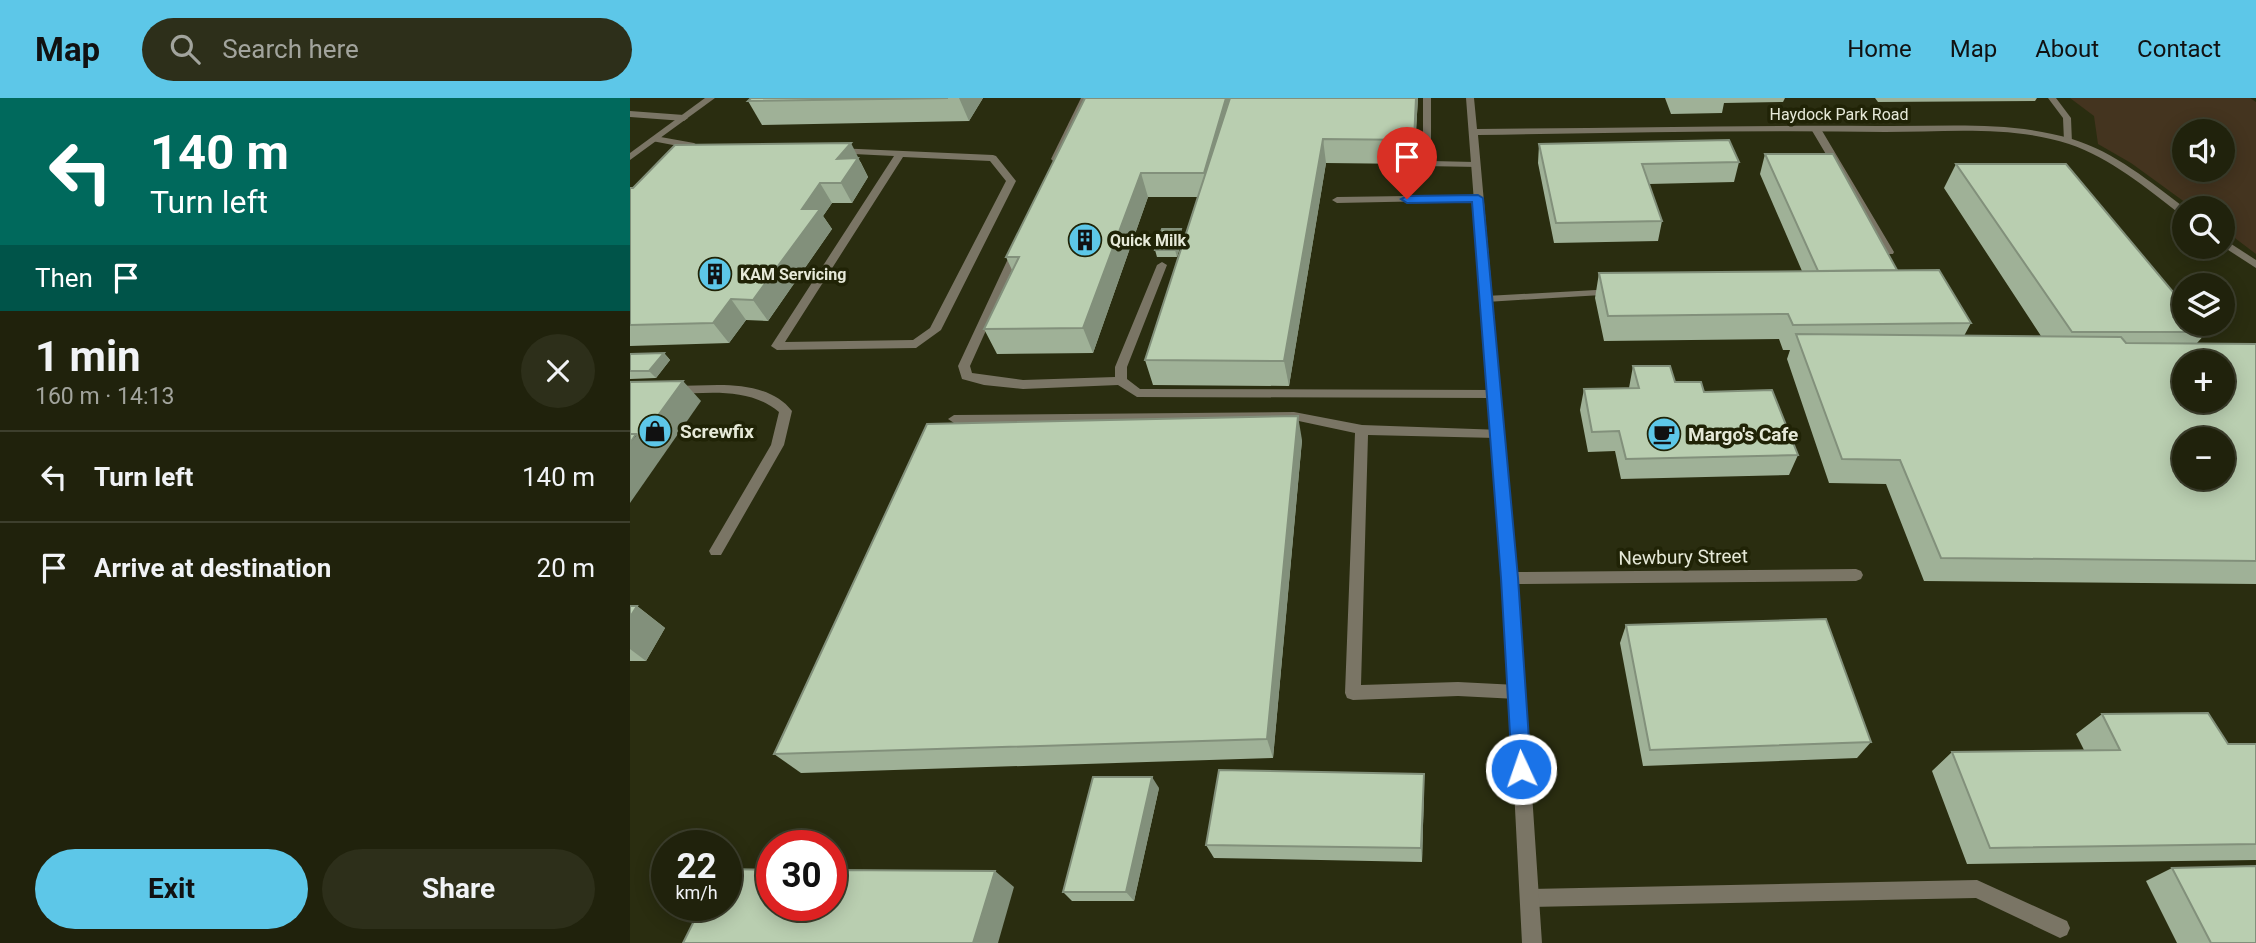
<!DOCTYPE html>
<html lang="en">
<head>
<meta charset="utf-8">
<style>
	body { margin:0; font-family:Roboto,sans-serif; background:#2d2f1a; color:#f1f3f6; height:100vh; display:flex; flex-direction:column; font-size:26px; white-space:nowrap }
	* { box-sizing:border-box; margin:0 }
	p { font-size:23px; color:#a2a49d }
	.icon { flex:none; width:38px; height:38px; fill:none; stroke:currentColor; stroke-width:2; stroke-linecap:round; stroke-linejoin:round }
	.map { position:relative; flex:1; overflow:hidden }
	.details { display:flex; flex-direction:column; background:#20220c; width:630px }
	.details>* { flex:none }
	.guide { background:#00695c; color:#fff; overflow:hidden }
	.controls { position:absolute; left:1542px; top:21px; display:grid; gap:14px }
	.controls a { display:grid; place-items:center; width:63px; height:63px; border-radius:50%; background:#20220c; box-shadow:0 4px 18px #0003,0 0 0 2px #3d3f2d; font-size:35px }
	.speed { position:absolute; left:21px; top:732px; display:flex; gap:14px; font-size:35px; font-weight:700; text-align:center }
	.speed>* { display:grid; place-content:center; width:91px; height:91px; border-radius:50%; background:#20220c; box-shadow:0 4px 18px #0003,0 0 0 2px #3d3f2d; line-height:1 }
	.speed small { font-size:18px; font-weight:400 }
	.speed .limit { border:10px solid #d22; background:#fff; color:#111 }
	.pin { position:absolute; display:grid; place-items:center; width:60px; height:60px; color:#fff; margin:-72px -30px; border-radius:50% 50% 50% 0; rotate:-45deg; box-shadow:0 0 7px #0007 }
	.pin .icon { rotate:45deg }
	.me { position:absolute; width:77px; margin:-38px; rotate:357deg; stroke-linejoin:round; filter:drop-shadow(0 0 5px #0008) }
	.turn { display:flex; align-items:center; gap:24px; height:147px; padding:0 35px; font-size:32px }
	.turn .icon { width:91px; height:91px; stroke-width:2.5 }
	.turn b { display:block; font-size:49px; line-height:60px }
	.then { display:flex; align-items:center; height:66px; padding:0 35px; background:#0003; gap:14px; font-size:26px }
	.round { display:grid; place-items:center; flex:none; width:74px; height:74px; border-radius:37px; background:#2d2f1a }
	.head { display:flex; align-items:center; justify-content:space-between; height:119px; padding:0 35px }
	h1 { font-size:42px; font-weight:700; line-height:52px }
	.cta { display:flex; gap:14px; margin-top:auto; padding:14px 35px }
	.cta a { flex:1; height:80px; border-radius:42px; background:#5dc7e8; color:#111; font-size:28px; font-weight:700; line-height:80px; text-align:center }
	.cta a+a { background:#2d2f1a; color:#f1f3f6 }
	ul { padding:0; list-style:none }
	li { display:flex; align-items:center; gap:21px; height:91px; padding:0 35px; border-top:2px solid #3d3f2d }
	li div { flex:1 }
	li b { display:block; font-size:26px }
	li em { font-style:normal }
	header { display:flex; align-items:center; gap:42px; box-sizing:border-box; height:98px; padding:0 35px; background:#5dc7e8; color:#111 }
	header strong { font-size:33px }
	nav { display:flex; gap:38px; margin-inline-start:auto; font-size:24px }
	.search { width:490px; height:63px; background:#2d2f1a; display:flex; align-items:center; gap:18px; box-sizing:border-box; padding:0 24px; border-radius:38px; color:#a2a49d; font-size:26px }
	main { display:flex; flex:1; min-height:0 }
	.map>svg:first-child { display:block }
	.green { fill:#44341f; fill-rule:evenodd }
	.lines { fill:none; stroke-linecap:round; stroke-linejoin:round }
	.service { fill:#7a7565; fill-rule:evenodd }
	.minor { fill:#7a7565; fill-rule:evenodd }
	.tertiary { fill:#7a7565; fill-rule:evenodd }
	.wall { fill:#9fb197 }
	.shaded-wall { fill:#82907b }
	.building { fill:#b9ceb0; stroke:#82907b; stroke-width:2; fill-rule:evenodd }
	.route { fill:#1a73e8; stroke:#114b97; stroke-width:2 }
	.labels { text-anchor:middle; dominant-baseline:central; stroke-width:7; stroke-linejoin:round; paint-order:stroke }
	.far-street-label { font-size:16px; fill:#e6e9d8; stroke:#202306 }
	.far-poi-label { font-size:16px; font-weight:bold; fill:#e6e9d8; stroke:#202306; text-anchor:start }
	.poi-label { font-size:19px; font-weight:bold; fill:#e6e9d8; stroke:#202306; text-anchor:start }
	.street-label { font-size:19px; fill:#e6e9d8; stroke:#202306 }
</style>
</head>
<body>
<header>
<strong>Map</strong>
<div class="search"><svg class="icon" aria-label="search" viewBox="0 0 24 24"><circle cx="10" cy="10" r="6"/><path d="M15 15l6 6"/></svg>Search here</div>
<nav><a>Home</a><a>Map</a><a>About</a><a>Contact</a></nav>
</header>
<main>
<section class="details">
<div class="guide">
<div class="turn"><svg class="icon" aria-label="left" viewBox="0 0 24 24"><path d="M17 20v-9H6M10 6l-5 5 5 5"/></svg><div><b>140 m</b>Turn left</div></div>
<div class="then">Then<svg class="icon" aria-label="arrive" viewBox="0 0 24 24"><path d="M6 21V4h12l-3 4 3 4H6"/></svg></div>
</div>
<div class="head"><div><h1>1 min</h1><p>160 m · 14:13</p></div><a class="round"><svg class="icon" aria-label="close" viewBox="0 0 24 24"><path d="M6 6l12 12M18 6L6 18"/></svg></a></div>
<ul>
<li><svg class="icon" aria-label="left" viewBox="0 0 24 24"><path d="M17 20v-9H6M10 6l-5 5 5 5"/></svg><div><b>Turn left</b></div><em>140 m</em></li>
<li><svg class="icon" aria-label="arrive" viewBox="0 0 24 24"><path d="M6 21V4h12l-3 4 3 4H6"/></svg><div><b>Arrive at destination</b></div><em>20 m</em></li>
</ul>
<div class="cta"><a>Exit</a><a>Share</a></div>
</section>
<div class="map">
<svg width="1626" height="845" viewBox="0 0 1626 845">
	<rect width="100%" height="100%" fill="#2a2d10"/>
	<path class="green" d="M 1440,0 L 1620,0 L 1626,4 L 1626,156 L 1593,131 L 1592,110 L 1563,110 L 1501,65 L 1468,46 L 1464,18 ZM 1554,33 L 1592,33 L 1592,72 L 1554,72 Z"/>
	<g class="lines">
		<g class="service">
			<polygon points="451,0 459,0 431,61 423,63 421,61"/>
			<polygon points="793,0 801,0 801,63 845,64 850,67 848,69 793,68"/>
			<polygon points="1418,0 1426,0 1441,20 1442,45 1434,43 1433,20"/>
			<polygon points="1186,28 1191,31 1264,154 1263,156 1255,156 1254,154 1181,31"/>
			<polygon points="25,38 64,45 69,48 64,51 22,43 20,41"/>
			<path d="M 206,50 L 363,57 L 366,58 L 386,83 L 311,232 L 286,250 L 147,252 L 141,248 L 264,58 L 203,55 L 203,51 ZM 273,59 L 360,63 L 376,83 L 300,230 L 283,242 L 155,244 Z"/>
			<polygon points="848,97 852,98 852,102 707,105 702,102 707,99"/>
			<polygon points="388,147 393,150 340,268 342,275 393,282 485,279 485,269 527,167 532,164 537,167 497,269 497,281 510,291 864,292 870,296 864,300 507,299 488,287 393,291 354,287 332,281 328,268 383,150"/>
			<polygon points="984,191 990,194 988,196 856,204 850,201 856,198"/>
			<path d="M 88,287 C 115,287 145,291 162,313 L 154,347 L 91,457 L 81,457 L 79,453 L 141,347 L 149,314 C 119,289 80,295 43,296 L 37,292 L 43,288 Z"/>
			<polygon points="664,314 732,327 872,332 873,335 867,340 738,337 731,587 828,584 887,587 893,589 895,594 893,599 887,601 828,598 723,602 717,600 715,595 725,335 664,322 324,325 318,321 324,317"/>
			<polygon points="1347,782 1437,823 1440,830 1437,837 1430,840 1346,800 900,809 893,807 891,800 893,793 900,791"/>
		</g>
		<g class="minor">
			<path d="M 836,0 L 844,0 L 847,31 C 980,30 1113,27 1247,28 C 1312,29 1379,22 1442,41 C 1485,54 1520,84 1555,110 L 1554,117 L 1550,116 C 1516,90 1481,60 1439,46 C 1381,27 1315,34 1255,34 C 1119,32 983,35 848,37 L 887,474 L 1226,471 L 1231,473 L 1233,477 L 1231,481 L 1226,483 L 888,486 L 912,845 L 892,845 L 873,480 Z"/>
			<polygon points="0,13 54,17 58,20 54,23 0,19"/>
			<polygon points="1592,140 1626,162 1626,170 1592,148"/>
		</g>
		<polygon class="tertiary" points="75,0 85,0 0,62 0,55"/>
	</g>
	<g class="wall">
		<polygon points="121,0 353,0 339,23 132,27 118,3"/>
		<polygon points="455,0 788,0 784,66 696,65 659,288 523,287 515,262 568,99 518,99 463,255 367,256 354,231 382,172 376,159"/>
		<polygon points="1035,0 1155,0 1153,4 1094,5 1092,15 1041,16"/>
		<polygon points="1245,0 1407,0 1405,3 1248,4"/>
		<polygon points="909,46 1109,64 1104,84 1019,86 1032,123 1028,143 924,145 908,65"/>
		<polygon points="1135,56 1267,172 1341,225 1334,238 1411,238 1314,90 1326,66 1577,234 1567,245 1626,246 1626,486 1294,483 1256,386 1199,385 1157,261 1160,252 1153,252 1149,241 974,243 965,200 969,175 1172,173 1130,76"/>
		<polygon points="231,64 231,65 238,79 222,105 202,105 193,118 202,131 138,223 116,222 99,245 0,248 0,90"/>
		<polygon points="551,131 553,139 547,159 527,159 525,152"/>
		<polygon points="34,255 40,262 26,280 0,281 0,256"/>
		<polygon points="1003,268 1074,294 1168,357 1159,377 991,381 985,353 958,354 950,312 954,291 999,290"/>
		<polygon points="672,342 643,660 171,675 144,656"/>
		<polygon points="0,508 7,508 35,530 16,563 0,563"/>
		<polygon points="996,527 1241,644 1227,660 1013,668 990,545"/>
		<polygon points="1472,616 1598,646 1626,646 1626,762 1337,766 1302,673 1322,654 1454,652 1446,636"/>
		<polygon points="794,676 794,691 792,764 584,760 576,747"/>
		<polygon points="529,690 504,803 442,803 433,794"/>
		<polygon points="1542,770 1626,845 1547,845 1516,783"/>
	</g>
	<g class="shaded-wall">
		<polygon points="329,0 353,0 339,23"/>
		<polygon points="596,0 607,0 580,99 574,75"/>
		<polygon points="786,0 788,0 784,66 784,42"/>
		<polygon points="693,41 696,65 659,288 654,263"/>
		<polygon points="221,45 238,79 222,105 211,85 207,61"/>
		<polygon points="511,75 518,99 463,255 453,230"/>
		<polygon points="190,85 202,105 193,118 202,131 138,223 123,202 172,111"/>
		<polygon points="551,131 553,139 547,159 545,152"/>
		<polygon points="101,201 116,222 99,245 83,225"/>
		<polygon points="34,255 40,262 26,280 19,273"/>
		<polygon points="53,283 71,303 0,405 0,345"/>
		<polygon points="668,318 672,342 643,660 637,641"/>
		<polygon points="7,508 35,530 16,563 0,551 0,519"/>
		<polygon points="794,676 794,691 792,764 791,750"/>
		<polygon points="522,679 529,690 504,803 496,794"/>
		<polygon points="365,773 384,789 368,845 343,845"/>
	</g>
	<g class="building">
		<polygon points="121,0 318,0 118,3"/>
		<polygon points="455,0 596,0 574,75 511,75 453,230 354,231 389,159 376,159"/>
		<polygon points="600,0 786,0 784,42 693,41 654,263 515,262"/>
		<polygon points="1099,42 1109,64 1012,66 1032,123 926,125 909,46"/>
		<polygon points="221,45 207,61 228,60 211,85 190,85 172,111 190,111 123,202 101,201 83,225 0,227 0,90 3,90 45,47"/>
		<polygon points="1135,56 1203,56 1267,172 1188,173"/>
		<polygon points="1326,66 1436,66 1554,207 1554,226 1570,226 1577,234 1442,234"/>
		<polygon points="532,131 551,131 545,152 525,152"/>
		<polygon points="1309,172 1341,225 1163,227 1158,216 978,218 969,175"/>
		<path d="M 1166,236 L 1491,239 L 1496,245 L 1626,246 L 1626,463 L 1311,460 L 1270,362 L 1212,361 ZM 1554,264 L 1592,264 L 1592,303 L 1554,303 ZM 1554,341 L 1592,341 L 1592,380 L 1554,380 Z"/>
		<polygon points="34,255 19,273 0,273 0,256"/>
		<polygon points="1003,268 1040,268 1045,284 1071,284 1074,294 1142,292 1168,357 996,361 989,333 962,334 954,291 1009,290"/>
		<polygon points="53,283 11,341 6,336 0,336 0,284"/>
		<polygon points="668,318 637,641 144,656 297,326"/>
		<polygon points="0,336 6,336 0,345"/>
		<polygon points="0,508 7,508 0,519"/>
		<polygon points="1196,521 1241,644 1020,652 996,527"/>
		<polygon points="1578,615 1598,646 1626,646 1626,746 1360,750 1322,654 1490,652 1472,616"/>
		<polygon points="589,672 794,676 791,750 576,747"/>
		<polygon points="463,679 522,679 496,794 433,794"/>
		<polygon points="1626,768 1626,845 1581,845 1542,770"/>
		<polygon points="96,771 142,772 142,807 201,807 201,772 365,773 343,845 53,845 72,807 96,807"/>
	</g>
	<polygon class="route" points="848,97 853,100 888,480 901,671 898,678 891,681 885,678 882,671 871,480 842,104 777,105 771,101 777,98"/>
	<defs>
		<symbol id="building-disc" viewBox="-11 -11 22 22"><circle r="9.5" fill="#5dc7e8" stroke="#202306"/><path d="M-4-6H4V6H1V3H-1V6H-4ZM-2.5-4.3h1.7v1.8h-1.7ZM.8-4.3h1.7v1.8H.8ZM-2.5-1h1.7V.8h-1.7ZM.8-1h1.7V.8H.8Z" fill="#111"/></symbol>
		<symbol id="shop-disc" viewBox="-11 -11 22 22"><circle r="9.5" fill="#5dc7e8" stroke="#202306"/><path d="M-5-2.5h2.3a2.7 3.5 0 0 1 5.4 0H5L5.5 6h-11ZM-1.5-2.5h3a1.5 2.3 0 0 0-3 0Z" fill="#111"/></symbol>
		<symbol id="cafe-disc" viewBox="-11 -11 22 22"><circle r="9.5" fill="#5dc7e8" stroke="#202306"/><path d="M-5.5-4.5H6V0H3Q3 3.5 0 3.5H-2.5Q-5.5 3.5-5.5 0ZM3-3.2v2h1.7v-2ZM-6 4.5H4V6H-6Z" fill="#111"/></symbol>
	</defs>
	<g fill-rule="evenodd">
		<use href="#building-disc" x="436" y="123" width="38" height="38"/>
		<use href="#building-disc" x="66" y="157" width="38" height="38"/>
		<use href="#shop-disc" x="6" y="314" width="38" height="38"/>
		<use href="#cafe-disc" x="1015" y="317" width="38" height="38"/>
	</g>
	<g class="labels">
		<g class="far-street-label">
			<text x="1209" y="16">Haydock Park Road</text>
		</g>
		<g class="far-poi-label">
			<text x="480" y="142">Quick Milk</text>
			<text x="110" y="176">KAM Servicing</text>
		</g>
		<g class="poi-label">
			<text x="50" y="333">Screwfix</text>
			<text x="1058" y="336">Margo's Cafe</text>
		</g>
		<g class="street-label">
			<text transform="translate(1053 459) rotate(-1)">Newbury Street</text>
		</g>
	</g>
</svg>
<div class="controls">
<a><svg class="icon" aria-label="sound" viewBox="0 0 24 24"><path d="M4 9h4l5-4v14l-5-4H4zM17 9q2 3 0 6"/></svg></a>
<a><svg class="icon" aria-label="search" viewBox="0 0 24 24"><circle cx="10" cy="10" r="6"/><path d="M15 15l6 6"/></svg></a>
<a><svg class="icon" aria-label="layers" viewBox="0 0 24 24"><path d="M12 4l9 5-9 5-9-5zM3 14l9 5 9-5"/></svg></a>
<a>+</a>
<a>−</a>
</div>
<div class="speed"><div>22<small>km/h</small></div><div class="limit">30</div></div>
<div class="pin" style="left:777px;top:101px;background:#d93025"><svg class="icon" aria-label="arrive" viewBox="0 0 24 24"><path d="M6 21V4h12l-3 4 3 4H6"/></svg></div>
<svg class="me" style="left:891px;top:671px" viewBox="-20 -20 40 40"><circle r="17" fill="#1a73e8" stroke="#fff" stroke-width="3"/><path d="M0-11L8 9 0 5-8 9z" fill="#fff"/></svg>
</div>
</main>
</body>
</html>
